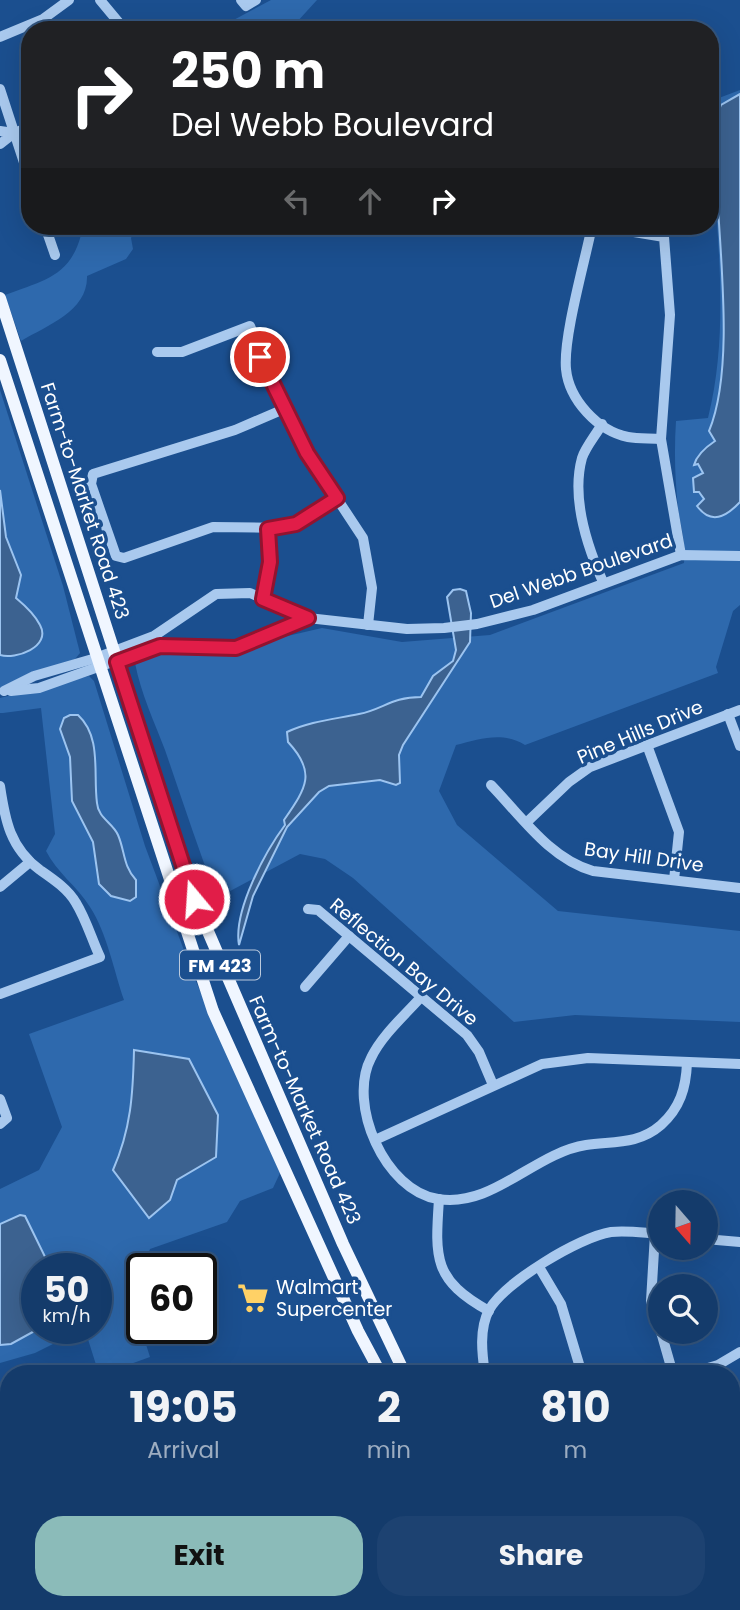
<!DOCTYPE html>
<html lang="en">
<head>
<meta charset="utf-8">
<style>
	body { margin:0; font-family:Poppins,sans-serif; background:#1d4271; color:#f1f3f6; height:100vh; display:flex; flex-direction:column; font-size:26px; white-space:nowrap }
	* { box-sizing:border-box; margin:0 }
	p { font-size:23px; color:#9dadc1 }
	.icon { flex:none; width:38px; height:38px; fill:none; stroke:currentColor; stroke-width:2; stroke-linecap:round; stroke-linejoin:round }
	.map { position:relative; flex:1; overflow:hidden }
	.details { position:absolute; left:0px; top:1365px; width:740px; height:245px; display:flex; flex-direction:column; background:#143b6b; border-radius:28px 28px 0 0; box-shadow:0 7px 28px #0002,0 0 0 2px #33557e }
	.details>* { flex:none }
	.hud { position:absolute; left:21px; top:21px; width:698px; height:214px; border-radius:28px; box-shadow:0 7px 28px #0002,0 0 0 2px #33557e; background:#202124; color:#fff; overflow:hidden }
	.needle { width:46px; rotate:160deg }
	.tools { position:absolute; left:648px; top:1190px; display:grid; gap:14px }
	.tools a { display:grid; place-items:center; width:70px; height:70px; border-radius:50%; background:#143b6b; box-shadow:0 7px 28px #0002,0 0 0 2px #33557e; font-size:35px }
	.speed { position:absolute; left:21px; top:1253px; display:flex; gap:14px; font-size:35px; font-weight:700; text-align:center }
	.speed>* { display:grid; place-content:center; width:91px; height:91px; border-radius:50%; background:#143b6b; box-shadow:0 7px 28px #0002,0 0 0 2px #33557e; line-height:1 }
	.speed small { font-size:18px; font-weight:400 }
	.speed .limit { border:4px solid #111; border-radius:10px; background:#fff; color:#111 }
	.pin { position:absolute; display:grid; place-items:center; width:60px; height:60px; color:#fff; margin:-30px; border:4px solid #fff; border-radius:50%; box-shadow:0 2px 7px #0007 }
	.me { position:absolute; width:77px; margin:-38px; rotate:342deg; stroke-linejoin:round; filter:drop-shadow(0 0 5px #0008) }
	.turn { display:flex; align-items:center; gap:24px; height:147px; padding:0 35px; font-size:32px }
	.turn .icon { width:91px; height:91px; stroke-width:2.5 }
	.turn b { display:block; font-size:49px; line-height:60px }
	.lanes { display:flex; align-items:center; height:66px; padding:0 35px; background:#0003; justify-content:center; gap:35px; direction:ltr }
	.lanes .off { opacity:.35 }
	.eta { display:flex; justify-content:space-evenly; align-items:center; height:119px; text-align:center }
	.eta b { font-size:42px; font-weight:700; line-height:49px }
	.action { display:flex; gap:14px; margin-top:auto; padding:14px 35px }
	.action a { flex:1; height:80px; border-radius:28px; background:#8bbbb9; color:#111; font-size:28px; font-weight:700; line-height:80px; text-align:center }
	.action a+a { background:#1d4271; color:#f1f3f6 }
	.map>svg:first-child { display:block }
	.green { fill:#2e69ad; fill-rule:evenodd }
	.water { fill:#3c6290; stroke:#9cc4f0; stroke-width:2 }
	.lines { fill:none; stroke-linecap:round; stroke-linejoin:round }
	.minor { stroke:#a9c9ee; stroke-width:10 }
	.major { stroke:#f0f6ff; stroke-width:12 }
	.route-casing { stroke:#92132f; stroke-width:18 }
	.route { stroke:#e11d48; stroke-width:12 }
	.labels { text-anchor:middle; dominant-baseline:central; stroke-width:7; stroke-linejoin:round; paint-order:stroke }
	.shield { fill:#1b4f8f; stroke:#bbcadd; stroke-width:2 }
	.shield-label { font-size:18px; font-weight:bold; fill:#fff }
	.street-label { font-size:19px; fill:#fff; stroke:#1b4f8f }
	.poi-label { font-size:19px; fill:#fff; stroke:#1b4f8f; text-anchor:start }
</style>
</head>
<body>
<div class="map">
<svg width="740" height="1610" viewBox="0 0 740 1610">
	<rect width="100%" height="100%" fill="#1b4f8f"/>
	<g class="green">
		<polygon points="271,0 317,0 296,23 299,30 215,30"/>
		<path d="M 740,90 L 740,605 L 733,611 L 716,667 L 718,673 L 525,745 C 502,731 480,739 456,745 L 439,791 L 457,825 L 558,911 L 740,931 L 740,1022 L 575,1015 L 514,1022 L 353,878 L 325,859 L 300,854 L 217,898 C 198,849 182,799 165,750 C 154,721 141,694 135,663 L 158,649 L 253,644 L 322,628 L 402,642 L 490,635 L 684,563 C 686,543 681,528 678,508 C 675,479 674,451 676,421 L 708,418 C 734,314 711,206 711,101 Z"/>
		<path d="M 98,226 L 137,226 L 131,238 L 133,249 L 126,259 L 87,276 C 88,311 48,325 21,341 L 5,295 C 42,281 70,277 81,235 Z"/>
		<polygon points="0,390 63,586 80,653 75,659 0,688"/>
		<path d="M 89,676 L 94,681 L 145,846 L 194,977 L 280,1173 L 273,1188 L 240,1201 L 227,1222 L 150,1249 L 131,1297 L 150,1357 L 111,1371 L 98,1371 L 86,1333 L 79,1331 L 35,1353 L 0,1363 L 0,1189 L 39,1170 L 62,1127 L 29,1034 L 124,1000 C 114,971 107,933 90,907 C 77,886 57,873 46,851 L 55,834 L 41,708 L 3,713 L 0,713 L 0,698 ZM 37,1269 L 96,1269 L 96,1328 L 37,1328 Z"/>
	</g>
	<g class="water">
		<path d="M 740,94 L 740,502 C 726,517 711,525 697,506 L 704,499 L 699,492 L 694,492 L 693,478 L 703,473 L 698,464 L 694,465 C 697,454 706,447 715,441 L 709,431 C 740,356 712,208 715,120 L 721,105 Z"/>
		<path d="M 0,490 L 6,537 L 21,575 L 16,598 C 22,603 35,615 40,625 C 52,647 15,660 0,655 Z"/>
		<path d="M 460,589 L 466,591 L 471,613 L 470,642 L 403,745 L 399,755 L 400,783 L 396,785 L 380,780 L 329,786 L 319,792 L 287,827 L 253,896 L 239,945 C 233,911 265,852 285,825 L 284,820 C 306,788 317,773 288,742 L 287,732 C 310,721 336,719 359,714 C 384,709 391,697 421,697 L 433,676 L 453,661 L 456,650 L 447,597 L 453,590 Z"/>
		<path d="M 70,715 L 78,715 C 102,737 93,774 97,803 C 98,818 113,823 118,835 C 125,851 123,866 136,880 L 136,897 L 130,901 L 111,896 L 99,884 L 93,842 L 72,801 L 70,757 L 60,729 L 64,718 Z"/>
		<path d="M 134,1050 L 189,1059 L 218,1115 L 216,1157 L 177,1180 L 170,1200 L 149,1218 L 113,1170 C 131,1129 133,1094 134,1050 Z"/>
		<polygon points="20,1215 25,1216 51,1269 37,1269 37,1328 40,1328 11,1344 0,1345 0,1224"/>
	</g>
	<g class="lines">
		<g class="minor">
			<polyline points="100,0 125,30"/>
			<polyline points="241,0 246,6 256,0"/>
			<polyline points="0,37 43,19 69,0"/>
			<polyline points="0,89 30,181"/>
			<polyline points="0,131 14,133 0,144"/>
			<polyline points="14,133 30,127"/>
			<polyline points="45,226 55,255"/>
			<path d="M 592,226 C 585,261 563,337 566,369 C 569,400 598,431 628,437 C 639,439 650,438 661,439"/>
			<polyline points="598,226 664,237 670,315 661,439 681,555"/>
			<polyline points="157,352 182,352 250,326 284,409 307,453 363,538 372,588 368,625"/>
			<polyline points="284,409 235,430 93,474 91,484 116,556 124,558 213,527 282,528 296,524 337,498"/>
			<path d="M 602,424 C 596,435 586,446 582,458 C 571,498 587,546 603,582"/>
			<polyline points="263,599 270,562 268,529"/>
			<polyline points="4,691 34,676 96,658 154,636 216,594 250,593 308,618 407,629 444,628 477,624 533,610 681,555 740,556"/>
			<polyline points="11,691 39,688 160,645 236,648 308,618"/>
			<polyline points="728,714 740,746"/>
			<polyline points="647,745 679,832 674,880"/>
			<path d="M 491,785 C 521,816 550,859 593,871 L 740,888"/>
			<path d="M 0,786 C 5,820 10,848 40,870 C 53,879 68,889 76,903 C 86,919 92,940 100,957 L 0,994"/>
			<polyline points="527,822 569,782 590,767 740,710"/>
			<polyline points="0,887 30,862"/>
			<polyline points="308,909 318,910 467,1035 479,1052 493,1085"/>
			<polyline points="305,987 349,936"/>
			<path d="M 422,996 C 405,1015 382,1035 371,1058 C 347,1104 385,1191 438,1199 C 493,1208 534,1153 586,1145 C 613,1141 638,1145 661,1125 C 680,1108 686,1088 687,1063"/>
			<polyline points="0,1099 7,1118 0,1124"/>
			<polyline points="375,1140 542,1064 588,1058 740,1064"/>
			<path d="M 439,1199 C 435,1258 433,1280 489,1311"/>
			<polyline points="655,1234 651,1301 660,1328"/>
			<polyline points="705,1239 740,1242"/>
			<polyline points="539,1267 561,1304 582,1374"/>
			<polyline points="661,1332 673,1374"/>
			<path d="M 485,1374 C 482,1354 479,1329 489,1310 C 505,1282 579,1237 611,1232 C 627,1230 644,1233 660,1234"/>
			<polyline points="688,1374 718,1365 740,1352"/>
			<polyline points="0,1409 9,1407"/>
			<polyline points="732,1427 740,1426"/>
			<polyline points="732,1451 740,1449"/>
			<polyline points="0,1504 9,1503"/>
			<polyline points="0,1598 9,1597"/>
			<polyline points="723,1610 740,1608"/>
		</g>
		<g class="major">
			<polyline points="0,298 194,899 343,1244 405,1374"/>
			<polyline points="0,360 213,1011 358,1331 381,1374"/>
			<polyline points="251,1601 254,1610"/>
			<polyline points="467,1601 470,1610"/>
			<polyline points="491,1601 494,1610"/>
			<polyline points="189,1610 215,1601"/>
			<polyline points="262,1610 287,1601"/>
		</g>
	</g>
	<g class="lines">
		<defs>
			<polyline id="route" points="194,899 117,662 160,646 236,648 308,618 263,599 270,562 268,529 296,524 337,498 307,453 260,357"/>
		</defs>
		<use href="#route" class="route-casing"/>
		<use href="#route" class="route"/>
	</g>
	<defs>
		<symbol id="supermarket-bare" viewBox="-9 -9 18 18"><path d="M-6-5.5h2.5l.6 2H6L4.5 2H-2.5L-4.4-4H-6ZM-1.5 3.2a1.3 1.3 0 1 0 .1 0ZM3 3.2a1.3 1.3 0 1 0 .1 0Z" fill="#ffd166" stroke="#1b4f8f" stroke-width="2.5" paint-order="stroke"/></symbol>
	</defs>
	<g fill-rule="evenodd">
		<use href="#supermarket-bare" x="231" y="1276" width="44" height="44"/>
	</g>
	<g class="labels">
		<rect class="shield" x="180" y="950.5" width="80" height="29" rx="5"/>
		<g class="shield-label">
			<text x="220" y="965">FM 423</text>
		</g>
		<g class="street-label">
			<text transform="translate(85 501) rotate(72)">Farm-to-Market Road 423</text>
			<text transform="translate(581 571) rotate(-19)">Del Webb Boulevard</text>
			<text transform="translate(640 732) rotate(-23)">Pine Hills Drive</text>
			<text transform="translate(644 857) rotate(8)">Bay Hill Drive</text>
			<text transform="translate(404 962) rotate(40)">Reflection Bay Drive</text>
			<text transform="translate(305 1110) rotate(66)">Farm-to-Market Road 423</text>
		</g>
		<g class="poi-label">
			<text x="276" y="1287">Walmart<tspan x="276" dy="22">Supercenter</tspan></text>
		</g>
	</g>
</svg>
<div class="tools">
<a><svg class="needle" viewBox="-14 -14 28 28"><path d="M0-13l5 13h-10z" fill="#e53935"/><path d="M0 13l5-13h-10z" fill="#9dadc1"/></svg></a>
<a><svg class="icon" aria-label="search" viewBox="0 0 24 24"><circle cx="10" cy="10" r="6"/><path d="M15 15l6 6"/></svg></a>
</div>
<div class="speed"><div>50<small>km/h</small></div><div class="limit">60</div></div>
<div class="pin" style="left:260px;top:357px;background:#d93025"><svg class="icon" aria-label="arrive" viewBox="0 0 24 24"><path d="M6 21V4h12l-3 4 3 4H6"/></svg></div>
<svg class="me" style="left:194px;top:899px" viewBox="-20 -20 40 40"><circle r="17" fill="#e11d48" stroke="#fff" stroke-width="3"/><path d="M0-11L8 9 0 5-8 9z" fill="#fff"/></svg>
<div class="hud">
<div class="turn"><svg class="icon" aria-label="right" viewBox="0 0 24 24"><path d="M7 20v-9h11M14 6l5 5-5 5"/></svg><div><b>250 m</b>Del Webb Boulevard</div></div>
<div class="lanes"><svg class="icon off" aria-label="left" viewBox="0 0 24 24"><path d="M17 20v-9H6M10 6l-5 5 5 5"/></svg><svg class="icon off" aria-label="ahead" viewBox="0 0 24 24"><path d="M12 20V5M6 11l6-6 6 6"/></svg><svg class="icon" aria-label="right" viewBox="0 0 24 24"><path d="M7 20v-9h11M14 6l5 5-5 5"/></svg></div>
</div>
<section class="details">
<div class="eta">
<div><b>19:05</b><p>Arrival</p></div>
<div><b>2</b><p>min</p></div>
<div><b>810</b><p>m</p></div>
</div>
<div class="action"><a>Exit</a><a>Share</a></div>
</section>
</div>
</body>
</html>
